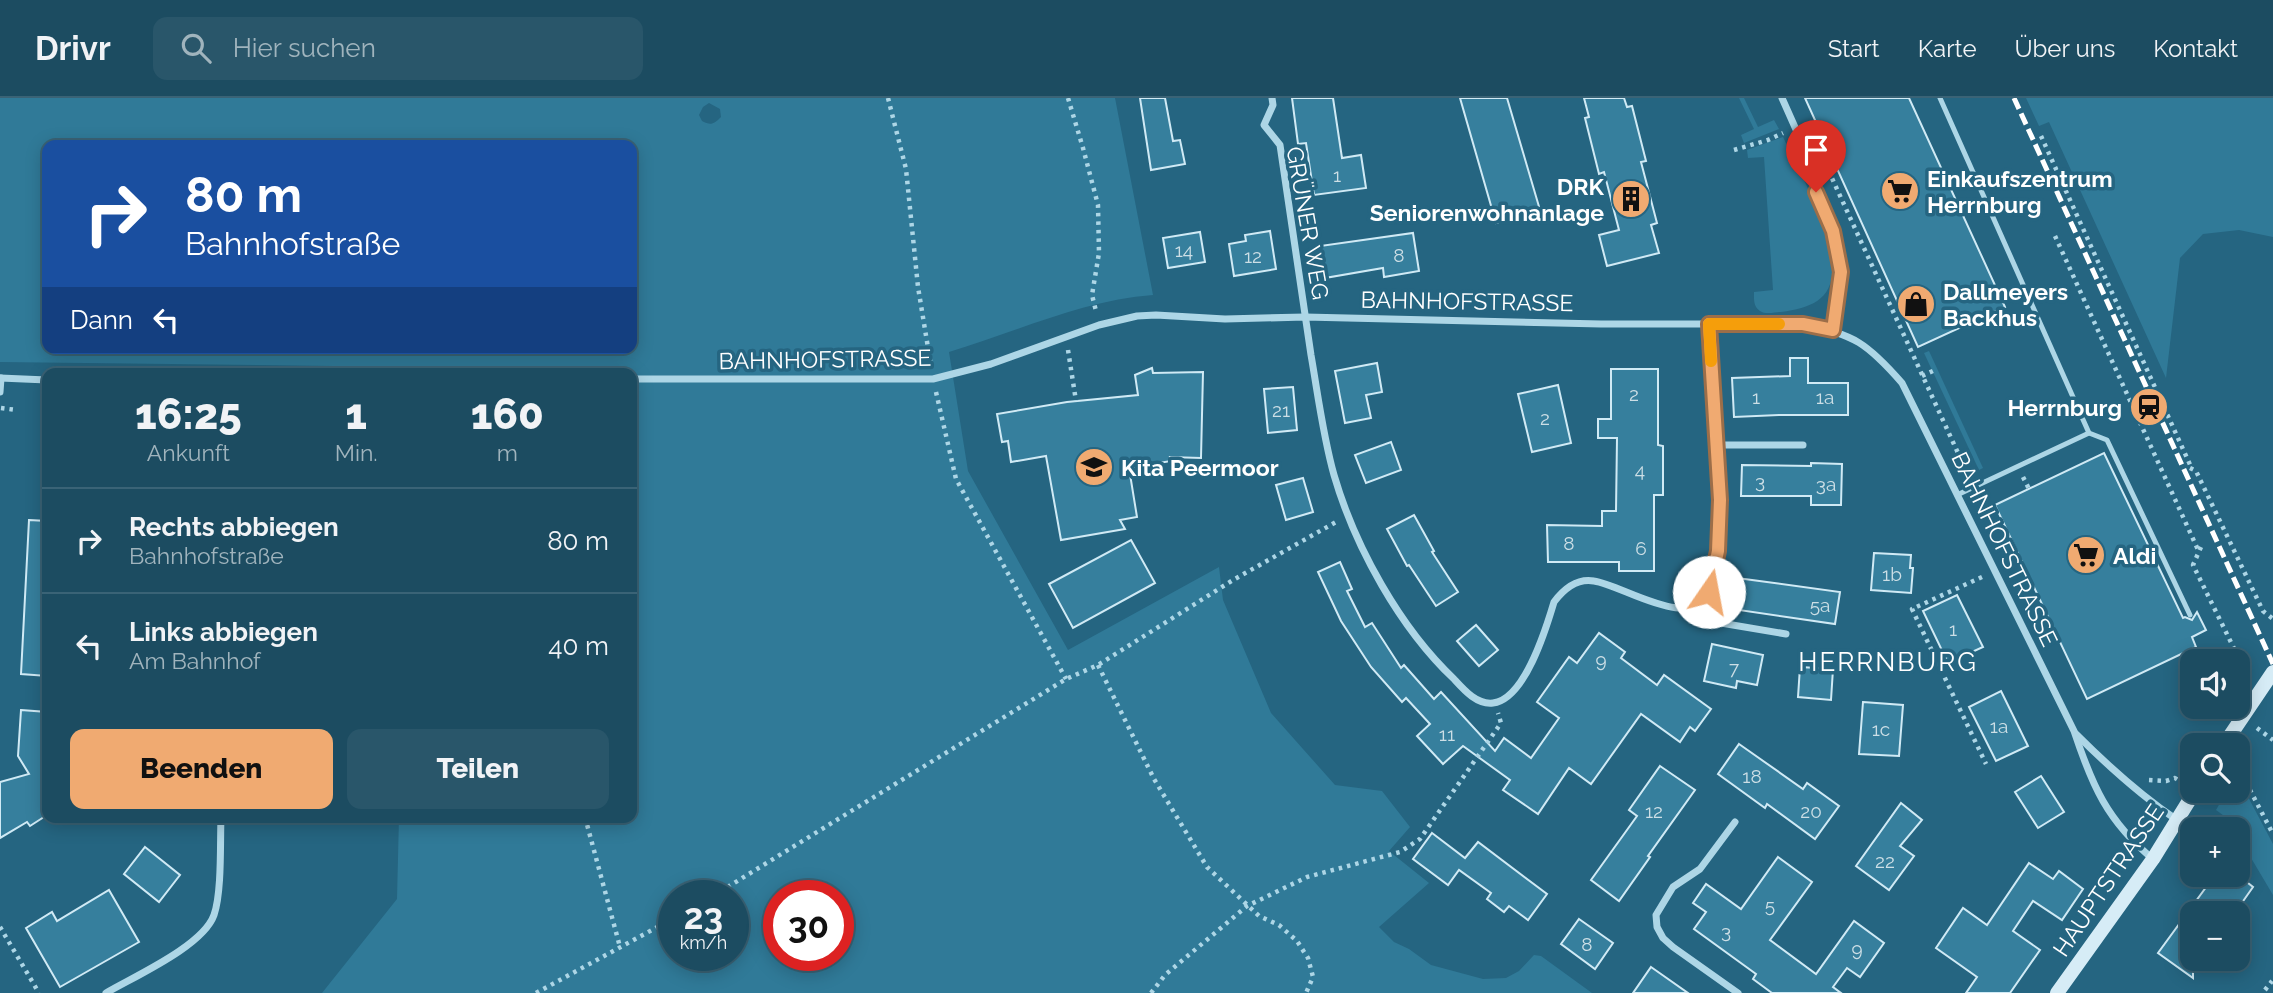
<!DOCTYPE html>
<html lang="de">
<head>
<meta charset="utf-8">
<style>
	body { margin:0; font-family:Raleway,sans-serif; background:#29566a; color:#f1f3f6; height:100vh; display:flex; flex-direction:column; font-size:26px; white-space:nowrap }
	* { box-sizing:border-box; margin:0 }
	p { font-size:23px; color:#a0b4bd }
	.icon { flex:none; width:38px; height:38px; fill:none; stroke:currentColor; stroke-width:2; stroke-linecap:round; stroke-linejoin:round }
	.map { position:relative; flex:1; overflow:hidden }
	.side { position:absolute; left:42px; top:270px; width:595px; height:455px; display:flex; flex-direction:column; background:#1c4c61; border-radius:14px; box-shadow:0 4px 18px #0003,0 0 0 2px #3a6376 }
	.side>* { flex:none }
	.banner { position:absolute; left:42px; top:42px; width:595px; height:214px; border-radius:14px; box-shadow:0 4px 18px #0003,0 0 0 2px #3a6376; background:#1a4fa0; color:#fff; overflow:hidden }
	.tools { position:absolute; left:2180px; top:551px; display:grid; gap:14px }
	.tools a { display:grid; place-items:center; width:70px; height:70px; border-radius:14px; background:#1c4c61; box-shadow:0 4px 18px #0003,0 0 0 2px #3a6376; font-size:35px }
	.speed { position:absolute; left:658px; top:782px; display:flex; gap:14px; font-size:35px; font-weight:700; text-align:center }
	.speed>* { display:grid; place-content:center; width:91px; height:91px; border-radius:50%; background:#1c4c61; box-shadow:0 4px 18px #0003,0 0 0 2px #3a6376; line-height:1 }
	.speed small { font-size:18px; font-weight:400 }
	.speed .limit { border:10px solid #d22; background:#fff; color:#111 }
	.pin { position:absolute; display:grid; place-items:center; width:60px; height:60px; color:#fff; margin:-72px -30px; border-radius:50% 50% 50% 0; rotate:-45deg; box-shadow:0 0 7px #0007 }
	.pin .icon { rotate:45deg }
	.me { position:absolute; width:77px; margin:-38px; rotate:12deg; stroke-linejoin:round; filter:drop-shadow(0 0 5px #0008) }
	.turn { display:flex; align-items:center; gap:24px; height:147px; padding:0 28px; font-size:32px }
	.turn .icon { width:91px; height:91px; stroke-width:2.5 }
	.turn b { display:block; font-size:49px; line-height:60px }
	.then { display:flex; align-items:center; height:66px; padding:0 28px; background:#0003; gap:14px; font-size:26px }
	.eta { display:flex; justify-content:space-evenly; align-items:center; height:119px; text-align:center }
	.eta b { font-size:42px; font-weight:800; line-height:49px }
	.cta { display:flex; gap:14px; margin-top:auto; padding:14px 28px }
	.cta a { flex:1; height:80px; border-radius:14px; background:#f0aa71; color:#111; font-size:28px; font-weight:800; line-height:80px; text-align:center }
	.cta a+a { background:#29566a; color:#f1f3f6 }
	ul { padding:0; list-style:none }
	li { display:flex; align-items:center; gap:21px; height:105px; padding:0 28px; border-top:2px solid #3a6376 }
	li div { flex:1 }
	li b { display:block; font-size:26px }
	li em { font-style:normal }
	header { display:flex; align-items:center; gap:42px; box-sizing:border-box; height:98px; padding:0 35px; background:#1c4c61; border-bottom:2px solid #3a6376 }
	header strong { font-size:33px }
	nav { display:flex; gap:38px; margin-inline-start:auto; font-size:24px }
	.search { width:490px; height:63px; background:#29566a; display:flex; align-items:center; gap:18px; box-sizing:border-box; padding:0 24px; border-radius:14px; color:#a0b4bd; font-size:26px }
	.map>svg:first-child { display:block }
	.green { fill:#307a98; fill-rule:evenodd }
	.building { fill:#367f9d; stroke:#d0eaf5; stroke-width:2 }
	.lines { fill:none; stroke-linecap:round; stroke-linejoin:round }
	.path { stroke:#add6e6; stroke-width:4.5; stroke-dasharray:3.5 5; stroke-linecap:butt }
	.service { stroke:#add6e6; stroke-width:5 }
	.minor { stroke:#add6e6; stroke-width:7 }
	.secondary { stroke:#d6ecf6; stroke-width:14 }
	.rail { stroke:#fff; stroke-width:5; stroke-dasharray:12 5; stroke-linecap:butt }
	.route-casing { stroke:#9c6e49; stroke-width:18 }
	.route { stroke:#f0aa71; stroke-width:12 }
	.slow { stroke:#f59e0b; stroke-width:12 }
	.labels { text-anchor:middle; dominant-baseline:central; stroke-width:7; stroke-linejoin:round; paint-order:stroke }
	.number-label { font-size:19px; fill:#cddfe6 }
	.poi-label { font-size:23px; font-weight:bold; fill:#fff; stroke:#256581; text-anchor:start }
	.street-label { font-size:23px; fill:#fff; stroke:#256581 }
	.quarter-label { font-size:26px; letter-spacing:2px; fill:#fff; stroke:#256581 }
</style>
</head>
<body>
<header>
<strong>Drivr</strong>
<div class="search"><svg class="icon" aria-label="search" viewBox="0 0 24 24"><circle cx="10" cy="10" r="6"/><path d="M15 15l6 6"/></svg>Hier suchen</div>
<nav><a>Start</a><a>Karte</a><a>Über uns</a><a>Kontakt</a></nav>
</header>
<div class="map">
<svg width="2273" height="895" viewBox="0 0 2273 895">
	<rect width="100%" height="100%" fill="#256581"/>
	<g class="green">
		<path d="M 0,0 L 1115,0 L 1153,197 C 1083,202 1016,234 949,254 L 968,373 L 1068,552 L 1219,469 L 1223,502 L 1271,615 L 1335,687 L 1382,693 L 1410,729 L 1389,753 L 1429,785 L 1379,829 L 1394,844 L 1409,851 L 1431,867 L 1483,881 L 1506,880 L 1519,873 L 1534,857 L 1541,858 L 1592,895 L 322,895 L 397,801 L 399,719 L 632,719 L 632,275 L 415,275 L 415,269 L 0,264 ZM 709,5 L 720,11 L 721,19 C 714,26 711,28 702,23 L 699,17 L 703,9 ZM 47,47 L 632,47 L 632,250 L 47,250 ZM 674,798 L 733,798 L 733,858 L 674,858 ZM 779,798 L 838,798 L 838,858 L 779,858 Z"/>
		<polygon points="1739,0 1744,0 1758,29 1774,22 1779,31 1744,45 1741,37 1754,31"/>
		<polygon points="2026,0 2273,0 2273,139 2239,132 2203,136 2180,160 2166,280 2049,24 2039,28"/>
		<path d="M 1783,39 C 1800,75 1829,126 1832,165 C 1835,201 1812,210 1781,214 C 1775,214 1766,217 1760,213 C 1753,209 1754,200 1754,194 L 1773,192 L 1764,59 L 1748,60 L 1747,52 Z"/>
		<polygon points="1929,253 1983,370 1979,372 1924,255"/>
		<polygon points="2238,680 2273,746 2273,797 2238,738 2238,732 2234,731 2227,720 2216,712 2227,693 2238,693"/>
	</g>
	<g class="building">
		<polygon points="1140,0 1165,0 1173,43 1180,42 1185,66 1151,72"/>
		<polygon points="1292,0 1333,0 1342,60 1361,57 1366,90 1314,97 1306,45 1298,46"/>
		<polygon points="1460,0 1507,0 1540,112 1496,125"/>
		<polygon points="1584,0 1624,0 1627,9 1632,8 1646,63 1641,64 1657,125 1651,127 1659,155 1607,168 1599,137 1619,132 1604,74 1599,76 1585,20 1589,19"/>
		<polygon points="1805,0 1909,0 2005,209 1918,249"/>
		<polygon points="1270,133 1276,171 1234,178 1229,146 1246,143 1245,137"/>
		<polygon points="1200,134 1205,164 1168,170 1163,140"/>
		<polygon points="1413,135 1419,173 1384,179 1383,170 1319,181 1313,149"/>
		<polygon points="1790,260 1808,260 1808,285 1848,285 1848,317 1779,317 1734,319 1732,280 1790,278"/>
		<polygon points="1377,265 1382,294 1366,297 1371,320 1345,325 1335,273"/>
		<polygon points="1152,270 1153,275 1203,274 1201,360 1170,359 1171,363 1129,370 1137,419 1120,422 1125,431 1061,442 1046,358 1011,364 1008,343 1002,344 997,316 1067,304 1138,297 1135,277"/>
		<polygon points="1611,271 1658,271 1658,347 1663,348 1663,397 1654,397 1654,473 1619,473 1619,464 1548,464 1547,427 1602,428 1602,413 1616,413 1617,340 1598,340 1598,321 1611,321"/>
		<polygon points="1558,287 1571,345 1532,354 1518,296"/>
		<polygon points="1293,289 1297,332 1268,335 1264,291"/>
		<polygon points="1391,344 1401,372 1366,385 1355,357"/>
		<polygon points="2104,355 2183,520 2185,519 2192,522 2197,514 2206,532 2192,539 2196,549 2087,601 1995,407"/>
		<polygon points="1811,365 1842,366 1841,407 1811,407 1811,398 1741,398 1742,367 1811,368"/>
		<polygon points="1303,380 1313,414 1286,422 1276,387"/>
		<polygon points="1414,417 1434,453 1432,454 1458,494 1436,508 1409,467 1407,468 1387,431"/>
		<polygon points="29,422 47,423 47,578 21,576"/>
		<polygon points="1131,442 1155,485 1073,530 1049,486"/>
		<polygon points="1874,455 1911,457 1910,470 1913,470 1911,495 1871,492"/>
		<polygon points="1340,464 1352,491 1347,493 1365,529 1372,525 1401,570 1404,567 1434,601 1441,594 1495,653 1504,640 1531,660 1559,620 1537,604 1569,559 1577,565 1599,535 1625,554 1621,560 1657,587 1664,577 1711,611 1695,633 1690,629 1680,644 1641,616 1591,686 1569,670 1538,716 1503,692 1510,682 1463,648 1443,666 1417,638 1430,626 1406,600 1402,604 1371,569 1341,523 1318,474"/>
		<polygon points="1737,480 1840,494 1835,526 1732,511"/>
		<polygon points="1957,497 1983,549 1948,565 1923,513"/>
		<polygon points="1476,527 1498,552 1479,568 1457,543"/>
		<polygon points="1712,546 1763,557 1757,587 1737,583 1736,590 1704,583"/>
		<polygon points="1800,569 1833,571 1831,602 1798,599"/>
		<polygon points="2001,593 2028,648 1996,663 1969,609"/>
		<polygon points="1863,604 1903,607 1899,658 1859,656"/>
		<polygon points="21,612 47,614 47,717 30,728 27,724 0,740 0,684 29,676 18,658"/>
		<polygon points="1739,646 1803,691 1807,685 1839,708 1815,741 1767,706 1765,710 1718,676"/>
		<polygon points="1660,668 1695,692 1648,758 1650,759 1619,803 1591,782 1637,718 1629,712"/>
		<polygon points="2041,678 2064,714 2038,730 2015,694"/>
		<polygon points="1901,705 1922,722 1900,748 1914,758 1889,792 1856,768"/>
		<polygon points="1432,735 1465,760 1478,744 1547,796 1528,822 1509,808 1504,814 1487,801 1491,795 1459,772 1448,787 1413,761"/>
		<polygon points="145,749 180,777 159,804 124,776"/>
		<polygon points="1778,759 1812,784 1770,842 1816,876 1854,823 1884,845 1860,879 1847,870 1833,889 1841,895 1772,895 1753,881 1756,876 1694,831 1706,814 1693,805 1706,786 1741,811"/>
		<polygon points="2029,765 2053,781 2059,773 2083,791 2062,822 2033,803 2013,833 2040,852 2010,895 1966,895 1977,879 1936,850 1963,810 1987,827"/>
		<polygon points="2215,777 2238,777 2253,789 2234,816 2193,816 2193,880 2158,855"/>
		<polygon points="109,792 139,844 60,889 26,830 52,814 57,823"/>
		<polygon points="1579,821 1613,845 1595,871 1561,846"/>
		<polygon points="1651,869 1688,895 1633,895"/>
	</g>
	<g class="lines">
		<g class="path">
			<polyline points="888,0 906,71 918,189 931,268"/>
			<polyline points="1068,0 1083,50 1098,107 1099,155 1092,197 1096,213"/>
			<polyline points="2041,38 2192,371"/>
			<polyline points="1734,52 1768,42 1783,35"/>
			<polyline points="1825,65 1969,379"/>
			<polyline points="2055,138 2199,454"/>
			<polyline points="1068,252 1076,303"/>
			<polyline points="1922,278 1937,271"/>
			<polyline points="936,294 956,381 1066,581"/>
			<polyline points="1,310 16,312"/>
			<polyline points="2190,370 2196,373 2263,513 2273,521"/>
			<polyline points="2023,379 2029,391"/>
			<polyline points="2201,449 2193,467 2249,581"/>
			<polyline points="1982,479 1912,511 1986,666"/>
			<polyline points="1098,567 1154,681 1207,769 1259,818 1279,827 1297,843 1308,860 1313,879 1306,895"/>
			<polyline points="2257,630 2273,642"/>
			<polyline points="2238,669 2273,736"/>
			<polyline points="2149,682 2166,683 2175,680 2181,684"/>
			<polyline points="585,719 620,849"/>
			<polyline points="713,798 1066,581 1098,567 1233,482 1336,424"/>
			<polyline points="0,829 39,895"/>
			<polyline points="2265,892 2272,883"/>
			<polyline points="536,895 674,820"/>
			<polyline points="1151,895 1165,877 1247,808 1307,779 1400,754 1420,741 1501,625 1498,615"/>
		</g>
		<g class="service">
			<polyline points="1940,0 2089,335 2107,342 2190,517"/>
			<polyline points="1957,397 2089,335"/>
		</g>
		<g class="minor">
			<path d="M 1272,0 L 1273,7 L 1264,27 L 1280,47 C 1290,117 1300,187 1311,257 C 1318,297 1323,338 1334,377 C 1355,449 1400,530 1454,581 C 1464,592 1477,607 1493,605 C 1525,601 1546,531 1554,504 C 1563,492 1577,480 1594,483 C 1623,487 1693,536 1710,492 C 1725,451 1719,392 1716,348 C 1713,308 1711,266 1709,226"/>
			<polyline points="1782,0 1802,45 1816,94 1833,133 1841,174 1833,232"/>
			<polyline points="0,280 47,282"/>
			<path d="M 632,281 L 933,281 L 991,266 L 1099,227 L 1137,218 L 1156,217 L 1225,221 L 1305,219 L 1601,226 L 1803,226 C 1854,236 1868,246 1902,285 L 2074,633 C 2092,687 2107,723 2153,761"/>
			<polyline points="0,294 1,280"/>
			<polyline points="1716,347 1803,347"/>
			<polyline points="1698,507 1709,523 1786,536"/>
			<path d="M 2076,636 C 2108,668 2140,697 2177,722"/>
			<polyline points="1735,724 1700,771 1673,789 1656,817 1657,829 1663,840 1673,849 1738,895"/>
			<path d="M 106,895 C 135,878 203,848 214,817 C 222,794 220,745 221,719"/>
		</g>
		<g class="secondary">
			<polyline points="2223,648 2273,574"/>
			<polyline points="2057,895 2153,761 2195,693"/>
		</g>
		<polyline class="rail" points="2014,0 2273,566"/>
	</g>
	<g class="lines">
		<defs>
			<polyline id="route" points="1709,494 1718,453 1720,402 1709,226 1803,226 1833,232 1841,174 1833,133 1816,94"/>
		</defs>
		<use href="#route" class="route-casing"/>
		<use href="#route" class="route"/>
		<polyline class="slow" points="1711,263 1709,226 1779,226"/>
	</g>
	<defs>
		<symbol id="supermarket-disc" viewBox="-11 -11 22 22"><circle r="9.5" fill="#f0aa71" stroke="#256581"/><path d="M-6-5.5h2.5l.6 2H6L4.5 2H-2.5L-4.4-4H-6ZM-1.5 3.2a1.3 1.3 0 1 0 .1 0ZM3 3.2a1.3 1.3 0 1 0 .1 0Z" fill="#111"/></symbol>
		<symbol id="building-disc" viewBox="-11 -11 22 22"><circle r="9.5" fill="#f0aa71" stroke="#256581"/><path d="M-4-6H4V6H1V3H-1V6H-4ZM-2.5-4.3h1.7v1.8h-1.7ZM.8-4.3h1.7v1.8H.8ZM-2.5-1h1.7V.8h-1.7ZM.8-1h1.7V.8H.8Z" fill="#111"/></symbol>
		<symbol id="shop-disc" viewBox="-11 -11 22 22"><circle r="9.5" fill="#f0aa71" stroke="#256581"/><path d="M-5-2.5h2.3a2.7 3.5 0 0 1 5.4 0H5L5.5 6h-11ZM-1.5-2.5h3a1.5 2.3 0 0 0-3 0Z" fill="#111"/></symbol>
		<symbol id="station-disc" viewBox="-11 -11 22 22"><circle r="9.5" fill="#f0aa71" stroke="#256581"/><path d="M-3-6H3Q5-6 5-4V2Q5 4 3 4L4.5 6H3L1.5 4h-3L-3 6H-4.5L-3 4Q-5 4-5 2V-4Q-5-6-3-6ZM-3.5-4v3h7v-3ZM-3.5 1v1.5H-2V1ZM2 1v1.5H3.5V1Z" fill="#111"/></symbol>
		<symbol id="school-disc" viewBox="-11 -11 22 22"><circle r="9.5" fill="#f0aa71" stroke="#256581"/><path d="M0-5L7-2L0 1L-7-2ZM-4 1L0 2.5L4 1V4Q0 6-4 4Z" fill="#111"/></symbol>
	</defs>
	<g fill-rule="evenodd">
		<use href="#supermarket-disc" x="1878" y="71" width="44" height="44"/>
		<use href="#building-disc" x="1609" y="79" width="44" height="44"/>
		<use href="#shop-disc" x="1894" y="184" width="44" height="44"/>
		<use href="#station-disc" x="2127" y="287" width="44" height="44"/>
		<use href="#school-disc" x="1072" y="347" width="44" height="44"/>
		<use href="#supermarket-disc" x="2064" y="435" width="44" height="44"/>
	</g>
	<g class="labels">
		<g class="number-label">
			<text x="1337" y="77">1</text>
			<text x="1184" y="152">14</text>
			<text x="1399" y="157">8</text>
			<text x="1253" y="158">12</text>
			<text x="1634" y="296">2</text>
			<text x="1756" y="299">1</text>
			<text x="1825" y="299">1a</text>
			<text x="1281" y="312">21</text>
			<text x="1545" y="320">2</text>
			<text x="1640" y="372">4</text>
			<text x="1760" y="383">3</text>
			<text x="1826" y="386">3a</text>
			<text x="1569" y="445">8</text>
			<text x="1641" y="450">6</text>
			<text x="1892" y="476">1b</text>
			<text x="1820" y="507">5a</text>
			<text x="1953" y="531">1</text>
			<text x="1601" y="562">9</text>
			<text x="1734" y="570">7</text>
			<text x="1999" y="628">1a</text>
			<text x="1881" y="631">1c</text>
			<text x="1447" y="636">11</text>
			<text x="1752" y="678">18</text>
			<text x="1654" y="713">12</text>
			<text x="1811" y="713">20</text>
			<text x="1885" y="763">22</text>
			<text x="1770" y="807">5</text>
			<text x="1726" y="833">3</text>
			<text x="1587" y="846">8</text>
			<text x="1857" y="851">9</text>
		</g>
		<g class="poi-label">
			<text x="1927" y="80">Einkaufszentrum<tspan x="1927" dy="26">Herrnburg</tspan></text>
			<text x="1604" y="88" text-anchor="end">DRK<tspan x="1604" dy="26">Seniorenwohnanlage</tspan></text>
			<text x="1943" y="193">Dallmeyers<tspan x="1943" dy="26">Backhus</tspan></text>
			<text x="2122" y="309" text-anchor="end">Herrnburg</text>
			<text x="1121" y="369">Kita Peermoor</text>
			<text x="2113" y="457">Aldi</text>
		</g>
		<g class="street-label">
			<text transform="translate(1308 125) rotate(80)">GRÜNER WEG</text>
			<text transform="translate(1467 203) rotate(1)">BAHNHOFSTRASSE</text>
			<text transform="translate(825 261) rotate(-1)">BAHNHOFSTRASSE</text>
			<text transform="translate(2005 451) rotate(64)">BAHNHOFSTRASSE</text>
			<text transform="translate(2108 782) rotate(-56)">HAUPTSTRASSE</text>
		</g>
		<g class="quarter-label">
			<text x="1888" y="564">HERRNBURG</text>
		</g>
	</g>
</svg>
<div class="tools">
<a><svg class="icon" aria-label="sound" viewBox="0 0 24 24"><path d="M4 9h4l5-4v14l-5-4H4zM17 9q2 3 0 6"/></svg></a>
<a><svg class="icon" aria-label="search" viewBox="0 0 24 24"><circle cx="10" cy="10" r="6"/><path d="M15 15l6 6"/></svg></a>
<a>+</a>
<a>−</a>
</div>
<div class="speed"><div>23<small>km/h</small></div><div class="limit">30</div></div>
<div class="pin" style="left:1816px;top:94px;background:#d93025"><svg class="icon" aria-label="arrive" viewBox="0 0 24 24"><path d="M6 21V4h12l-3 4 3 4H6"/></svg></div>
<svg class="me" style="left:1709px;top:494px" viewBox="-20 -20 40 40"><circle r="19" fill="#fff"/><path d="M0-13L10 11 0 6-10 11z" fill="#f0aa71"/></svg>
<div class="banner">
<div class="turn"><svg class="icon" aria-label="right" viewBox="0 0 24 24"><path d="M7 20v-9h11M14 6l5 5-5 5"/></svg><div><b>80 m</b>Bahnhofstraße</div></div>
<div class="then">Dann<svg class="icon" aria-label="left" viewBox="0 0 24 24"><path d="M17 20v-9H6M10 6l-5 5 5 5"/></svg></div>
</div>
<section class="side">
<div class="eta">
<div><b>16:25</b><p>Ankunft</p></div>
<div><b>1</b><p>Min.</p></div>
<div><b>160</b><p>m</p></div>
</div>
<ul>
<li><svg class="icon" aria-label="right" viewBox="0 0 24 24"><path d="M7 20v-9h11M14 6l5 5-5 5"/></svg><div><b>Rechts abbiegen</b><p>Bahnhofstraße</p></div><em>80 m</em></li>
<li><svg class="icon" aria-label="left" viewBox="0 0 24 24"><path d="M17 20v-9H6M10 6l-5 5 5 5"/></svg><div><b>Links abbiegen</b><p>Am Bahnhof</p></div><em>40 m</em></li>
</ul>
<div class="cta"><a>Beenden</a><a>Teilen</a></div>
</section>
</div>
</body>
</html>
